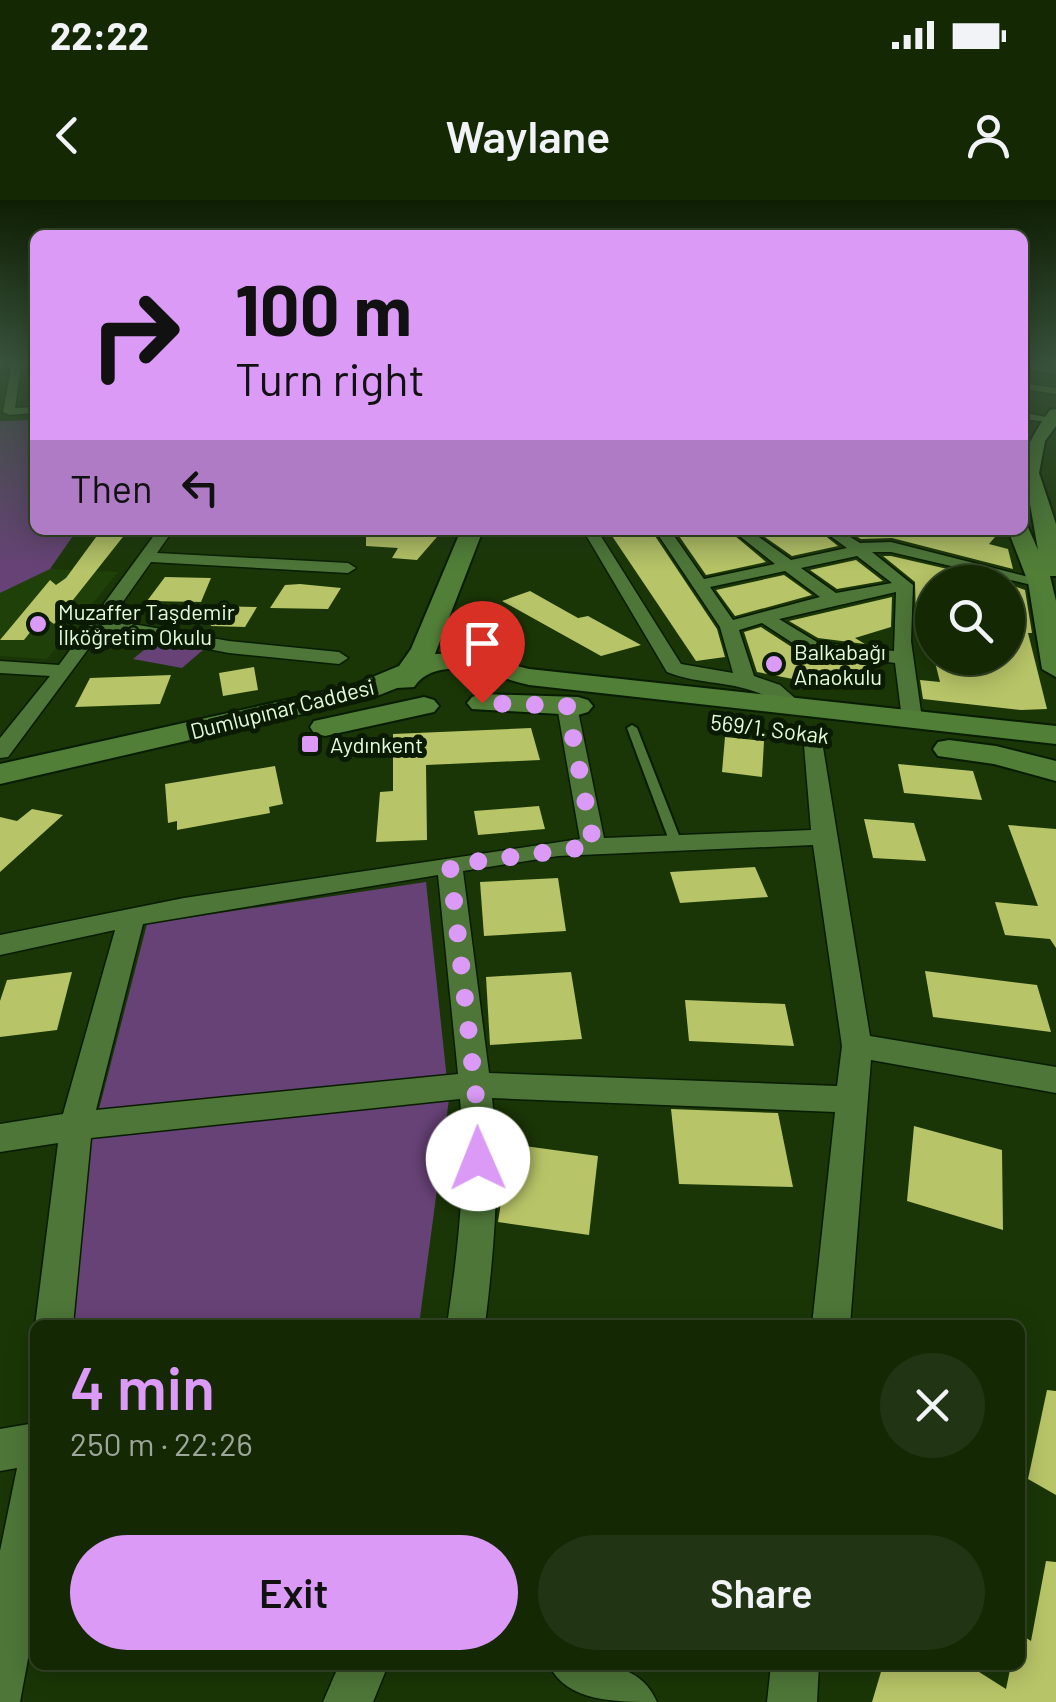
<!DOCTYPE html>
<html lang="en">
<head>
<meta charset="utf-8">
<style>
	body { margin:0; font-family:Barlow,sans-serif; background:#213413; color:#f1f3f6; height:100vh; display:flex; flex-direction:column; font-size:38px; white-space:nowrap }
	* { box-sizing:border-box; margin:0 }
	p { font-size:32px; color:#9da69a }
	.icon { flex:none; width:55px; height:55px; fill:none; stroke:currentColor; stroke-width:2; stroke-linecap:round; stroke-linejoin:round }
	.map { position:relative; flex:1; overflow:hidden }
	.drawer { position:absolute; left:30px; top:1120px; width:995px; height:350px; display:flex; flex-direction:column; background:#142804; border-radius:15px; box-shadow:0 5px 25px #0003,0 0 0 2px #334426 }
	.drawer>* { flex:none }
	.guide { position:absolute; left:30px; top:30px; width:998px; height:305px; border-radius:15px; box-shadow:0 5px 25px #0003,0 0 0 2px #334426; background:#da9af6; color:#111; overflow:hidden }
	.tools { position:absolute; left:915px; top:365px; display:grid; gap:20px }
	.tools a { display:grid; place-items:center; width:110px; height:110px; border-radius:50%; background:#142804; box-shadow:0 5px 25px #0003,0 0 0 2px #334426; font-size:50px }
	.pin { position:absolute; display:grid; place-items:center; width:85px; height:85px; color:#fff; margin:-102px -42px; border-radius:50% 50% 50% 0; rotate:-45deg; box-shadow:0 0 10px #0007 }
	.pin .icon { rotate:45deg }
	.me { position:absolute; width:110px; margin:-55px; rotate:359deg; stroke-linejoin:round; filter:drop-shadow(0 0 8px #0008) }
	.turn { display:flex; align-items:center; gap:35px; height:210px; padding:0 40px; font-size:45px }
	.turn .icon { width:130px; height:130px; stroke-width:2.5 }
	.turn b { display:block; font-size:70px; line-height:85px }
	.then { display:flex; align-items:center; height:95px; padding:0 40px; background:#0003; gap:20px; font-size:38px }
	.round { display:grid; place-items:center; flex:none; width:105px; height:105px; border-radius:52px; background:#213413 }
	.headline { display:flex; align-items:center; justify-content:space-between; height:170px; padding:0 40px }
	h1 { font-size:60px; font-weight:600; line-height:75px; color:#da9af6 }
	.action { display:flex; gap:20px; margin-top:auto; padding:20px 40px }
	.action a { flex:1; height:115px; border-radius:60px; background:#da9af6; color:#111; font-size:40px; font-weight:600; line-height:115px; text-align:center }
	.action a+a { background:#213413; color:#f1f3f6 }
	.status { display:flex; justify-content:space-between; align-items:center; height:70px; padding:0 50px; background:#142804; direction:ltr }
	.status svg { height:28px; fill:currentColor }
	header { display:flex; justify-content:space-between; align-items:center; height:130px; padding:0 40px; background:#142804; font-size:45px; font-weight:600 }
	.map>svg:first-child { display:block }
	.built { fill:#20400a }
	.green { fill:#674277 }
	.building { fill:#b7c467 }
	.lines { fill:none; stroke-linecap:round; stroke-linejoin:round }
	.lane-casing { stroke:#081c00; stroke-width:4 }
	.street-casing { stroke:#081c00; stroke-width:3 }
	.secondary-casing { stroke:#081c00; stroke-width:4 }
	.lane { fill:#4e7638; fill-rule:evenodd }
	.street { fill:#4e7638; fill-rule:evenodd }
	.secondary { fill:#517f37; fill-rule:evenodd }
	.route { stroke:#da9af6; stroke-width:18; stroke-dasharray:0 32.4 }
	.poi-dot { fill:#da9af6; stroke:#0b1b03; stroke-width:4 }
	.labels { text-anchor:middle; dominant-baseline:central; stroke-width:10; stroke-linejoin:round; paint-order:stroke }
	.far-poi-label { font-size:22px; fill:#e5fcdb; stroke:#0b1b03; text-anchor:start }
	.far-street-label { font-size:22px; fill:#e5fcdb; stroke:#0b1b03 }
</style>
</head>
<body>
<div class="status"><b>22:22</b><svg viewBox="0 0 49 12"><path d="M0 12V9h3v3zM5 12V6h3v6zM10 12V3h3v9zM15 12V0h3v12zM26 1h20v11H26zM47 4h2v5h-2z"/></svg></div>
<header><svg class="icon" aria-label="back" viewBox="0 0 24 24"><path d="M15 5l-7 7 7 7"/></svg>Waylane<svg class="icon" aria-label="person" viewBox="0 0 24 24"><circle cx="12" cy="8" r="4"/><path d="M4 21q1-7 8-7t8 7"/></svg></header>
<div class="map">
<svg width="1056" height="1502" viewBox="0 0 1056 1502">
	<rect width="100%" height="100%" fill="#1a3606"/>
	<polygon class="built" points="50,369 118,372 47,459 0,456 0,393"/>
	<g class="green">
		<polygon points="35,220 35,330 77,330 50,369 0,393 0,221"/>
		<polygon points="155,441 203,450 182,468 133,459"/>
		<polygon points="426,682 449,899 419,1125 73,1125 91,940 147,724"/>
	</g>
	<g class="building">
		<polygon points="366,330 443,330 417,360 392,358 398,348 366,346"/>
		<polygon points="608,330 651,330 717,429 725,457 696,461"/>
		<polygon points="675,330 728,330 766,362 706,375"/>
		<polygon points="755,330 818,330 838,346 792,356"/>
		<polygon points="846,330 1001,330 989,344 1008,349 1013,369 892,338 861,339"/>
		<polygon points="99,333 126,333 54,424 43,416 24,440 0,440 50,380 56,385 66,378"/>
		<polygon points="883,356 891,356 1004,382 932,382 932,414 916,419 915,382"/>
		<polygon points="856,360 883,381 837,389 810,370"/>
		<polygon points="784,375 812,395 735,416 716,390"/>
		<polygon points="165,377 211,378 201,402 147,401"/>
		<polygon points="1008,384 1025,390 1032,433 1028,433 1047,509 1021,510 923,499 920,480 940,482 934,458 1008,458"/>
		<polygon points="285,385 300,384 341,388 328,409 270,408"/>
		<polygon points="530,391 578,418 588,416 641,445 601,456 502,401"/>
		<polygon points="892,397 891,427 855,438 865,444 818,438 789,421"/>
		<polygon points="208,406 257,407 245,427 211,426"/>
		<polygon points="761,427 804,455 869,463 871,485 798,480 757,472 744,432"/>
		<polygon points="254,467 258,490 223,496 219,473"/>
		<polygon points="171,475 160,504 75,507 90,478"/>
		<polygon points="531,528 540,560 426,565 427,640 376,642 380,592 393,591 393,534"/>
		<polygon points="725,537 764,541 762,577 722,572"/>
		<polygon points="898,564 973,571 982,600 904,593"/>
		<polygon points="275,566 283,604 269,607 270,613 177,630 177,621 168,623 165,584"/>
		<polygon points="539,606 545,629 478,635 474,611"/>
		<polygon points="32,609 63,615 0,672 0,617 17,621"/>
		<polygon points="864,619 914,623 926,661 873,658"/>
		<polygon points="1008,625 1056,629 1056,748 1050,739 1005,735 995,702 1038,706"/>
		<polygon points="755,667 768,697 680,703 670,672"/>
		<polygon points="558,678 566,731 484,736 480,682"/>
		<polygon points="925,771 1037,785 1051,832 933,817"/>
		<polygon points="72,772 57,830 0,837 0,801 7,780"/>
		<polygon points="571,772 582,839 490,845 486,777"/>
		<polygon points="685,800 785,804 794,846 689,841"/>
		<polygon points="671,909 778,913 793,987 679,984"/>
		<polygon points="914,926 1002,950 1003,1030 907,1001"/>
		<polygon points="510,944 598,956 589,1035 498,1022"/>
		<polygon points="1047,1190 1056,1191 1056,1295 1028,1279"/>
		<polygon points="1046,1361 1056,1362 1056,1502 872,1502 883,1465 968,1465 1006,1489 1011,1465 1020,1465 1020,1434 1031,1441"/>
	</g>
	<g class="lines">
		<defs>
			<polygon id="lane" points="632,525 637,528 682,643 680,646 672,646 670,643 627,528"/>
			<g id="street">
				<polygon points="12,162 22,162 15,208 35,207 35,213 9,215 3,212"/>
				<polygon points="1022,162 1056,168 1056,174 1022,168"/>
				<polygon points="1022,183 1056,188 1056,194 1022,189"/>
				<polygon points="1022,212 1055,219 1049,222 1022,219"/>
				<polygon points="158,330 173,330 157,353 348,363 356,368 348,373 151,362 110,420 229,441 339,452 348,458 339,464 229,453 103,429 8,557 0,558 0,538 50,476 0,473 0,461 59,465"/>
				<path d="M 583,330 L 597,330 L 681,464 L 733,473 L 720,427 L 655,330 L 670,330 L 704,379 L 775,364 L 732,330 L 749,330 L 791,360 L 847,348 L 822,330 L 839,330 L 860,343 L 891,342 L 1048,382 L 1040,387 L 891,352 L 872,352 L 913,385 L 911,441 L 922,519 L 912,525 L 902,519 L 895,463 L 805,451 L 762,423 L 739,430 L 754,476 L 780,485 L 797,500 L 797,508 L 783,508 C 749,478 707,488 667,472 ZM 857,356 L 892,383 L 836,393 L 801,368 ZM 785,371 L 820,397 L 733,420 L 710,387 ZM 896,392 L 894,451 L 817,442 L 779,419 Z"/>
				<path d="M 567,500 L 577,506 L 604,638 L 811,630 L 803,533 L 813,527 L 820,529 L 870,836 L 1056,867 L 1056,893 L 871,860 L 850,1125 L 812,1125 L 835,912 L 492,898 C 501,973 494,1051 485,1125 L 447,1125 C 458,1051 467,974 460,899 L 91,938 L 73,1125 L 35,1126 L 58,943 L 0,952 L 0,924 L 63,914 L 115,730 L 0,755 L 0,735 L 184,698 L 580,639 L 557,506 ZM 813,645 L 842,846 L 837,886 L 489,873 L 463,671 L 558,656 ZM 438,675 L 458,874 L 96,910 L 143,724 Z"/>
				<polygon points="35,1223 35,1421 20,1502 0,1502 0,1351 17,1268 0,1271 0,1229"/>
				<polygon points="339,1465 388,1465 373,1502 323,1502"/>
				<path d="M 549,1465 C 590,1465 638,1457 657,1502 C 615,1502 567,1502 549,1465 Z"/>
				<polygon points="771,1465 819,1465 817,1502 767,1502"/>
			</g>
			<g id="secondary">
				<path d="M 1056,209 L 1056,226 L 1045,241 L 1039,273 L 1056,324 L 1056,376 L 1050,376 L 1056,401 L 1056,477 L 1042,469 L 1028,382 L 1008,330 L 1022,330 L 1022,324 L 1027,325 L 1038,350 L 1030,304 L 1022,305 C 1022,260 1023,247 1050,210 Z"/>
				<path d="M 461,330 L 483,330 L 435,454 L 465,453 L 529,469 L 1056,526 L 1056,544 L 529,485 C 496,477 438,452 414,487 L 397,488 L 372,498 L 0,584 L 0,564 L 353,485 L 399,466 L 411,449 Z"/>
				<polygon points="482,494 578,497 588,500 593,506 588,512 578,515 472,509 467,503 472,497"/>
				<polygon points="424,497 434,500 439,506 434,512 325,536 314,533 310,527 314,521"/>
				<polygon points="949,540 996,546 1056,561 1056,581 994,564 938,556 933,549 938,542"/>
			</g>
		</defs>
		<use href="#lane" class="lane-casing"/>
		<use href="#street" class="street-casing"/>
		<use href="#secondary" class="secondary-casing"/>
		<use href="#lane" class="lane"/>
		<use href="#street" class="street"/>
		<use href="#secondary" class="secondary"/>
	</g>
	<linearGradient id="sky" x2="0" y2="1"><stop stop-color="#0e1e03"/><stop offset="0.44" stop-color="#38523b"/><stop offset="1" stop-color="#38523b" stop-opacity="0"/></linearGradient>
	<rect width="1056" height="372" fill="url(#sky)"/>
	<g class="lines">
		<polyline class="route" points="478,959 477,906 450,665 594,646 567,506 482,503"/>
	</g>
	<g class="poi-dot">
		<circle cx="38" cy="424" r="10"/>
		<circle cx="774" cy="464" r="10"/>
		<rect x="300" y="534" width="20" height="20" rx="5"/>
	</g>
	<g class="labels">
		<g class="far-poi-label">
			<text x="58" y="411">Muzaffer Taşdemir<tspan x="58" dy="25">İlköğretim Okulu</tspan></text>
			<text x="794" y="451">Balkabağı<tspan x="794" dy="25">Anaokulu</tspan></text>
			<text x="330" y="544">Aydınkent</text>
		</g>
		<g class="far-street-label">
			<text transform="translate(282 508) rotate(-14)">Dumlupınar Caddesi</text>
			<text transform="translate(770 528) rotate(7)">569/1. Sokak</text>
		</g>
	</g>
</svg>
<div class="tools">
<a><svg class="icon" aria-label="search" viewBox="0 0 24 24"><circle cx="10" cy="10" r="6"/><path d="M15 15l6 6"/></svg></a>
</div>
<div class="pin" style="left:482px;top:503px;background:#d93025"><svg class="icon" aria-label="arrive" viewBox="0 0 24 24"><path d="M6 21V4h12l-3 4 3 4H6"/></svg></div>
<svg class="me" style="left:478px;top:959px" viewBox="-20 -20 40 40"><circle r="19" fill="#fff"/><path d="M0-13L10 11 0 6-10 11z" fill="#da9af6"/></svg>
<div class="guide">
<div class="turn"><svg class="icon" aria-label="right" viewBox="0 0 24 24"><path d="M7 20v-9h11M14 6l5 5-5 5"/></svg><div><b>100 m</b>Turn right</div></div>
<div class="then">Then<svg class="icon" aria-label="left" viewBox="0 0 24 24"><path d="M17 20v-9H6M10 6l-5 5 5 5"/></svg></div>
</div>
<section class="drawer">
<div class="headline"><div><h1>4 min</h1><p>250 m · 22:26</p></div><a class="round"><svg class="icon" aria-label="close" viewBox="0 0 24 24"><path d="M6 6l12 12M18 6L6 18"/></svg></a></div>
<div class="action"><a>Exit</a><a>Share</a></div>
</section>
</div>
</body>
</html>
